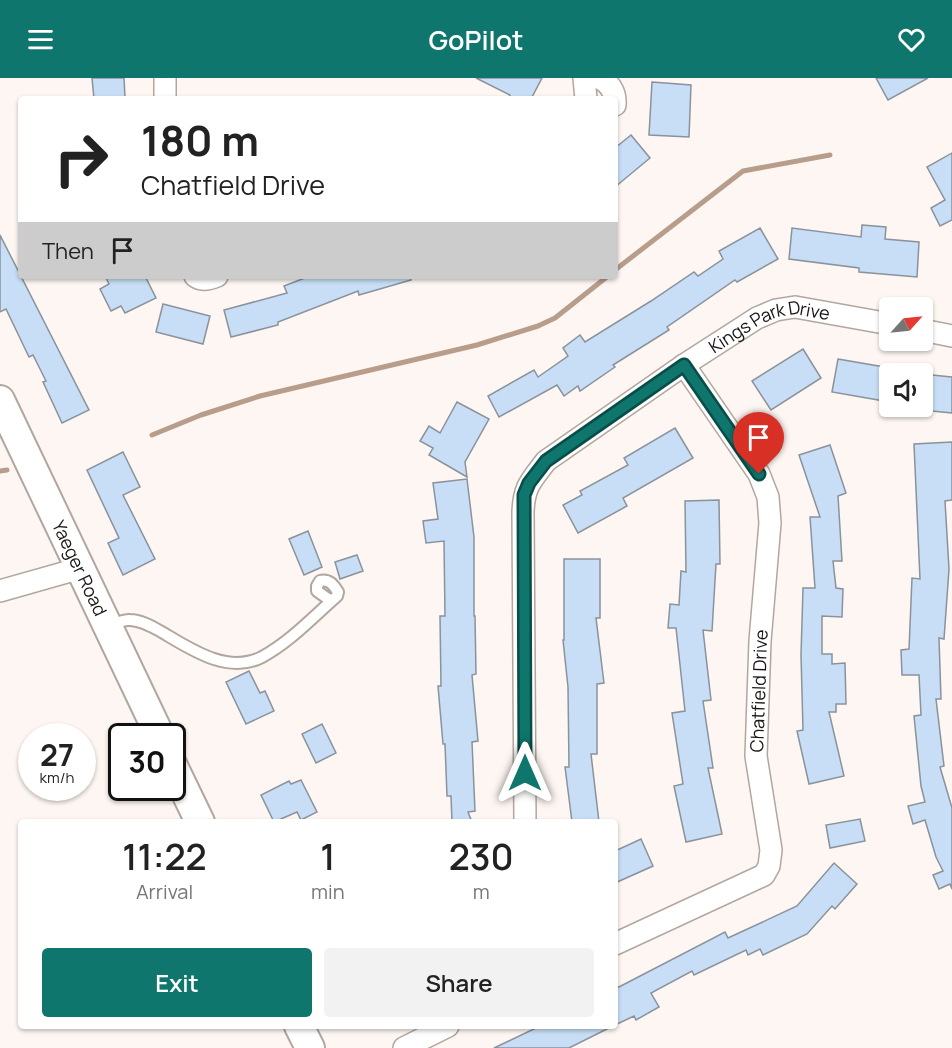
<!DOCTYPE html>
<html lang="en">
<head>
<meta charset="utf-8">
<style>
	body { margin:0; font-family:Manrope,sans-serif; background:#f2f2f2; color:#222; height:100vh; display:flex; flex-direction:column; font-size:22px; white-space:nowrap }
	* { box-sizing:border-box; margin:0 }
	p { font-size:20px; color:#767676 }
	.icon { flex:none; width:33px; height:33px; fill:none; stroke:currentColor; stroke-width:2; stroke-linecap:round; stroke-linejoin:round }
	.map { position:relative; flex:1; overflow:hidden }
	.panel { position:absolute; left:18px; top:741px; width:600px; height:210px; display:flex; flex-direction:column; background:#fff; border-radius:6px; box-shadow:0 2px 4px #0004 }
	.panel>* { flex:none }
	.hud { position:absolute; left:18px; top:18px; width:600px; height:183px; border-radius:6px; box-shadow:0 2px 4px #0004; background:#fff; color:#222; overflow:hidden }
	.needle { width:39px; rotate:63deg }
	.buttons { position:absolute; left:879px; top:219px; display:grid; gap:12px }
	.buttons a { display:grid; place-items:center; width:54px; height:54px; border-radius:6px; background:#fff; box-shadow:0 2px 4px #0004; font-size:30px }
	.speed { position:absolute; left:18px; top:645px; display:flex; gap:12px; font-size:30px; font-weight:700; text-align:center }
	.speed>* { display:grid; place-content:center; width:78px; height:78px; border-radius:50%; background:#fff; box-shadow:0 2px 4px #0004; line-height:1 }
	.speed small { font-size:15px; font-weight:400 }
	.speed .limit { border:3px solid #111; border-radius:9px; background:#fff; color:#111 }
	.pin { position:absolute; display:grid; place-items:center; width:51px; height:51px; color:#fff; margin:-62px -26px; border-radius:50% 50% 50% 0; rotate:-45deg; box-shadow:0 0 6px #0007 }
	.pin .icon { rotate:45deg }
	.me { position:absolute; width:66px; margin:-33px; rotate:0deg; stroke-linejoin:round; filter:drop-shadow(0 0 4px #0008) }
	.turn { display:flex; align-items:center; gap:21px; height:126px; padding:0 24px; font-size:27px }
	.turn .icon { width:78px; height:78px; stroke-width:2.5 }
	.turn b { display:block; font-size:42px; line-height:51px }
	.then { display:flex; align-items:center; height:57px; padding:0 24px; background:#0003; gap:12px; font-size:22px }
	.eta { display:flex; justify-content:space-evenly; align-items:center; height:102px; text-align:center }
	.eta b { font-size:36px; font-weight:600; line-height:42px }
	.cta { display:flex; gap:12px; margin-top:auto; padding:12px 24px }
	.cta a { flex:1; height:69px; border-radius:6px; background:#0f766e; color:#fff; font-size:24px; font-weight:600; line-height:69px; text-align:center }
	.cta a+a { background:#f2f2f2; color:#222 }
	header { display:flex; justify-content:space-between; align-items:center; height:78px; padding:0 24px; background:#0f766e; color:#fff; font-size:27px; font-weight:600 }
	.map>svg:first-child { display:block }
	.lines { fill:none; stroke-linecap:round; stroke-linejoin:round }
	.stream { stroke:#b89d8a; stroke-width:5 }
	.building { fill:#c7def6; stroke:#8a929b; stroke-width:1.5 }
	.lane-casing { stroke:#b2a79f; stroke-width:14 }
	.street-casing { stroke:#b2a79f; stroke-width:24 }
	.secondary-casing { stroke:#b2a79f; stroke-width:32 }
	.lane { stroke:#fff; stroke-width:10 }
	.street { stroke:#fff; stroke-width:21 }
	.secondary { stroke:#fff; stroke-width:28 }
	.route-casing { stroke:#0a4d48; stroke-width:15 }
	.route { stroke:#0f766e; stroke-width:10 }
	.labels { text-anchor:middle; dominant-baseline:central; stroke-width:4.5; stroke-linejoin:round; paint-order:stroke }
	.street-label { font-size:18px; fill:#191513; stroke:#fdf6f2 }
</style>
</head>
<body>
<header><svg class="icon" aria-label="menu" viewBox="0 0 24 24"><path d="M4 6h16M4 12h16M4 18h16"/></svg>GoPilot<svg class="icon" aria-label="heart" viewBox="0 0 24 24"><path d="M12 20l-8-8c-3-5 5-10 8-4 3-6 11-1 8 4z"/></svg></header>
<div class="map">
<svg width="952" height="970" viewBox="0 0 952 970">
	<rect width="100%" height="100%" fill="#fdf6f2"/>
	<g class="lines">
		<g class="stream">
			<polyline points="615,192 743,93 830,77"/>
			<polyline points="152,357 201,337 260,318 477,267 538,248 555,240 608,198"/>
			<polyline points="0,393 7,392"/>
		</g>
	</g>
	<g class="building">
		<polygon points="92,0 124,0 125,19 94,21"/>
		<polygon points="476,0 542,0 531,21 508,21 510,17"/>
		<polygon points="876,0 928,0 888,22"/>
		<polygon points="652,4 691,7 689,59 649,57"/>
		<polygon points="631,57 650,80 615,109 615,70"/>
		<polygon points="952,75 952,142 940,148 931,130 945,122 927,89"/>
		<polygon points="862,147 886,149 885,161 919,164 917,199 859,194 859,190 789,181 792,150 861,159"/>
		<polygon points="760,150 778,181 737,204 735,202 667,249 669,252 613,287 615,289 580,313 578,308 564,318 557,307 499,339 488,318 534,292 538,299 568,278 563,270 580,257 585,264 651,223 694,194 698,198 723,181 719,173"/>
		<polygon points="0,157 89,332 62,345 43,304 46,303 33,277 29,279 6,231 0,234"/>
		<polygon points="105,198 145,198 156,220 125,235 121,228 111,233 100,211 109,206"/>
		<polygon points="310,198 410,198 411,202 359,217 358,213 278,244 278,247 231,259 224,232 287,215 284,208"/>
		<polygon points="163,226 210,238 203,266 156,254"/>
		<polygon points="803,271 821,300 771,332 752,303"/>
		<polygon points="838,281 890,290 890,324 832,314"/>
		<polygon points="922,296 952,299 952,335 922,332"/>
		<polygon points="457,324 489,341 465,384 467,399 429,377 433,370 420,363 429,348 440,355"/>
		<polygon points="675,350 693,380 623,420 627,428 578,455 563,427 582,417 580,413 628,387 624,380"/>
		<polygon points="952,364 952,422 945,423 949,491 944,561 939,560 941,621 936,621 944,688 940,689 952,730 952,811 950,806 939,811 933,797 943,793 936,779 925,742 913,746 908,728 925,724 921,708 914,638 921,637 919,597 902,597 901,572 909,571 912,500 920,501 914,366"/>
		<polygon points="830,367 846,415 838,418 842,483 833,483 836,510 843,511 842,539 822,538 822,576 832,576 832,586 845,585 846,626 836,626 836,634 829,634 844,698 809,706 797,653 803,652 801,577 803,510 815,510 810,439 820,439 799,377"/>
		<polygon points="123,374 140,409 123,417 155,481 123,497 108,465 119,460 87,392"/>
		<polygon points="467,401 474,459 474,538 475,538 476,596 472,597 478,663 472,664 475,733 468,734 472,744 452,744 451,718 447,718 445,666 443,666 438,608 441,608 440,538 445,538 444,463 426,465 423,443 438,441 433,405"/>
		<polygon points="719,422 720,486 716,486 712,553 703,552 711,622 703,623 713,690 708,690 722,756 686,764 674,708 683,706 672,635 685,633 676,550 668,550 670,526 679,527 681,493 686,494 685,423"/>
		<polygon points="308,453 322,489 304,497 289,461"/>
		<polygon points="357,477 363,493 340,501 335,484"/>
		<polygon points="564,481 600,481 600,540 596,540 604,605 597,606 597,676 591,676 599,744 572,744 565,689 569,689 568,609 563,562 564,562"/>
		<polygon points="249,593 260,615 265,613 274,633 246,646 226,604"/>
		<polygon points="322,646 336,675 316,685 302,656"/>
		<polygon points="301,702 317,734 301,742 297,734 274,744 261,717 289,703 291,706"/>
		<polygon points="860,741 865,763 830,770 826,747"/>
		<polygon points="641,761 653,788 615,805 615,773"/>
		<polygon points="834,785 857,806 835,831 832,828 807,856 763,877 760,871 748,877 746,872 694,897 692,893 651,915 659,929 636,942 634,938 615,947 615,911 725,854 728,860 797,828"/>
		<polygon points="540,948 613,948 569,970 494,970"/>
	</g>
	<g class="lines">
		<defs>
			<path id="lane" d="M 109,549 C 115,546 123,541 130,542 C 140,542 151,548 160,553 C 189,570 227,597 262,579 C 290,564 313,539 337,518 L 338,514 C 333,506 329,501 320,503 L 317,508 L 317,513 L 331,523"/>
			<g id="street">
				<polyline points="165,0 165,21"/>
				<polyline points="584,0 586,21"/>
				<path d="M 599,0 C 610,5 616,14 615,27"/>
				<path d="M 195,198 C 201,203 210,201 217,198"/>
				<polyline points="922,252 952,258"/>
				<polyline points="0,513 81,490"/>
				<path id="s1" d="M 525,744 L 523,434 C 524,408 531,403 546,383 L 684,287 L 757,240 L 776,232 L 795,229 L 890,246"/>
				<path id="s2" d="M 615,866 L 764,797 L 769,788 L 771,772 L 756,678 L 760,563 L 770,445 L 768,419 L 759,396 L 684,287"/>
				<polyline points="404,970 448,948"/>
			</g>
			<g id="secondary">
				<path id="s3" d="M 0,322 L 160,658"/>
				<polyline points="172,686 200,744"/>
				<polyline points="299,948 310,970"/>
			</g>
		</defs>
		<use href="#lane" class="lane-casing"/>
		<use href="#street" class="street-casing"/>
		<use href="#secondary" class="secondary-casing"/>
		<use href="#lane" class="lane"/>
		<use href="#street" class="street"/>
		<use href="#secondary" class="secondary"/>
	</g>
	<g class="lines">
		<defs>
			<polyline id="route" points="525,695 524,417 529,405 546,383 684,287 759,396"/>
		</defs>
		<use href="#route" class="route-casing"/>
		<use href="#route" class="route"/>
	</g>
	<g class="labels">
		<g class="street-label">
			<text stroke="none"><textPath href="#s1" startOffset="632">Kings Park Drive</textPath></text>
			<text stroke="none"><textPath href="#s3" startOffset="186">Yaeger Road</textPath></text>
			<text stroke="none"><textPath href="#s2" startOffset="351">Chatfield Drive</textPath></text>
		</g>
	</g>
</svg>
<div class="buttons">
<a><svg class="needle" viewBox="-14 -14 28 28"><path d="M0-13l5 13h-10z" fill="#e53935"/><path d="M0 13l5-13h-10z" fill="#767676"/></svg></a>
<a><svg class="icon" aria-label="sound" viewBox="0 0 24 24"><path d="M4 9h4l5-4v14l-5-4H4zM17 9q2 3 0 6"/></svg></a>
</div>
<div class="speed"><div>27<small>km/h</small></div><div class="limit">30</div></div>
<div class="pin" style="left:759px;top:396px;background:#d93025"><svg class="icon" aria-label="arrive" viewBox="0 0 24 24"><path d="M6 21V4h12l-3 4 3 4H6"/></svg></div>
<svg class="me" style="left:525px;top:695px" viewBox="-20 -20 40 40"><path d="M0-17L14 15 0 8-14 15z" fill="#0f766e" stroke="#fff" stroke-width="4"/></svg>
<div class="hud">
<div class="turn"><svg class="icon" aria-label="right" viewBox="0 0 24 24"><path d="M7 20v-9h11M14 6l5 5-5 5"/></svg><div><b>180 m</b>Chatfield Drive</div></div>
<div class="then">Then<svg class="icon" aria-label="arrive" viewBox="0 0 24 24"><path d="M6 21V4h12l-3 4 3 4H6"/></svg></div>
</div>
<section class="panel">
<div class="eta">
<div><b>11:22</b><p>Arrival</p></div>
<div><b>1</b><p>min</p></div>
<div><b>230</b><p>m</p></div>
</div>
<div class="cta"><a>Exit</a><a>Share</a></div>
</section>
</div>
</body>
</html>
